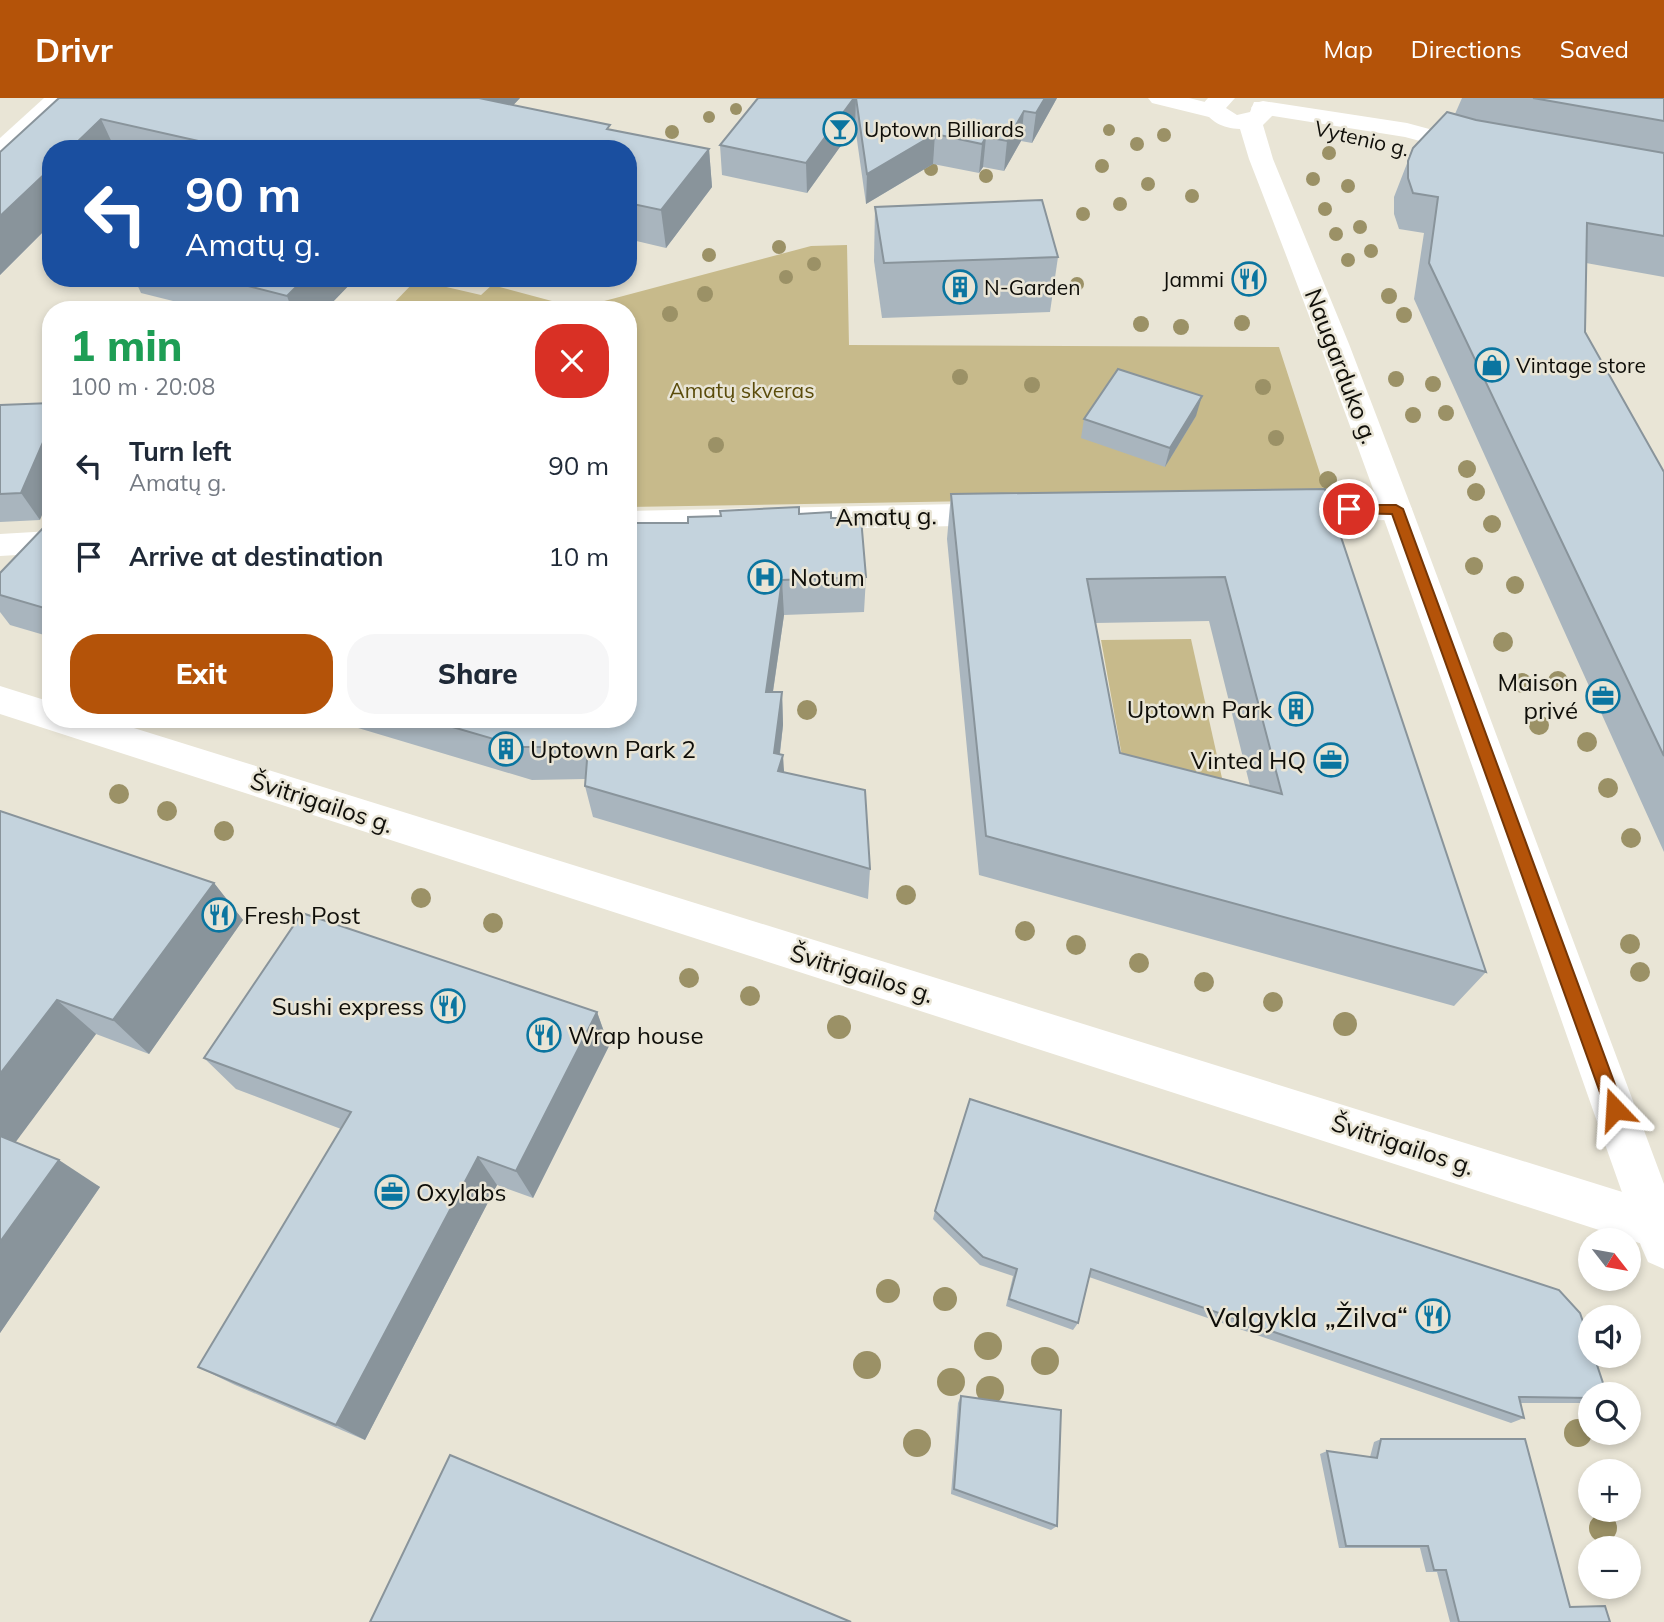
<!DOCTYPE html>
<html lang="en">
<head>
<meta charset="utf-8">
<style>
	body { margin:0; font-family:Mulish,sans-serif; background:#f6f6f7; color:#1f2937; height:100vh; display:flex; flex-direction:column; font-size:26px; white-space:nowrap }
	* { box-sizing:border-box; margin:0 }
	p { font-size:23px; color:#747a83 }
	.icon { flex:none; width:38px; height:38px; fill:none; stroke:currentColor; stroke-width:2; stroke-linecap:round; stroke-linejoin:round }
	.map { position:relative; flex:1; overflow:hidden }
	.panel { position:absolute; left:42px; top:203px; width:595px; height:427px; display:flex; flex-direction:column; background:#fff; border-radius:28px; box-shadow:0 4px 10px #0003 }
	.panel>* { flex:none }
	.guide { position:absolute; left:42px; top:42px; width:595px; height:147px; border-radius:28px; box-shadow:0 4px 10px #0003; background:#1a4fa0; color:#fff; overflow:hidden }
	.needle { width:46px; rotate:121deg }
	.fabs { position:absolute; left:1578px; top:1130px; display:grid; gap:14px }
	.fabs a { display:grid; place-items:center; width:63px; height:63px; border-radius:50%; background:#fff; box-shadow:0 4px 10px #0003; font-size:35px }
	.pin { position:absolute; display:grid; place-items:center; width:60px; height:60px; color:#fff; margin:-30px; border:4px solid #fff; border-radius:50%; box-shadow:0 2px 7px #0007 }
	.me { position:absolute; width:77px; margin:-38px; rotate:340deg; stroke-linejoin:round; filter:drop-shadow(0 0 5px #0008) }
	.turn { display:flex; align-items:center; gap:24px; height:147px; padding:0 28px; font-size:32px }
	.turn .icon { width:91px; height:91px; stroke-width:2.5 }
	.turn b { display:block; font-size:49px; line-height:60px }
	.round { display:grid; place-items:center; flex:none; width:74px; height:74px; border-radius:28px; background:#f6f6f7 }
	.head { display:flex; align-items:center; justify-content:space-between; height:119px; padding:0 28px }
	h1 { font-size:42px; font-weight:800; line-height:52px; color:#1e9e55 }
	.button { display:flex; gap:14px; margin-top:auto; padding:14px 28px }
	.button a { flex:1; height:80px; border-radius:28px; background:#b45309; color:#fff; font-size:28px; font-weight:800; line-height:80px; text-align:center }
	.button a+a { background:#f6f6f7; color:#1f2937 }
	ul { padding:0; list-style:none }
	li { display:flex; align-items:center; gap:21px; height:91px; padding:0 28px }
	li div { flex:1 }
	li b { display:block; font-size:26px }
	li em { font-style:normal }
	header { display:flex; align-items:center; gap:42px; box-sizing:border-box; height:98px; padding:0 35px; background:#b45309; color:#fff }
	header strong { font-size:33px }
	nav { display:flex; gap:38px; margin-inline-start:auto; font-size:24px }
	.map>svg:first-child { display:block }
	.green { fill:#c7ba8b }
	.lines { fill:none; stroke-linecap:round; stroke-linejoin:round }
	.minor { fill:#fff; fill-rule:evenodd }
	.secondary { fill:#fff; fill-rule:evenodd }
	.primary { fill:#fff; fill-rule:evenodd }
	.tree { fill:#9b9166 }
	.wall { fill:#a9b5be; fill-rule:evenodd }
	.shaded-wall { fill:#89949b }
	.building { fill:#c4d3dd; stroke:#89949b; stroke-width:2; fill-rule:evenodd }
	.route { fill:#b45309; stroke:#753606; stroke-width:2 }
	.labels { text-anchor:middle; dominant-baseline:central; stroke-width:5; stroke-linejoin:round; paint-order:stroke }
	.far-poi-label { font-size:21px; fill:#0f0e09; stroke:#e9e5d6; text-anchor:start }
	.far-street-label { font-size:21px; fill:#0f0e09; stroke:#e9e5d6 }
	.far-park-label { font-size:21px; fill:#5b4c0b; stroke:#e9e5d6 }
	.street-label { font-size:24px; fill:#0f0e09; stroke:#e9e5d6 }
	.poi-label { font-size:24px; fill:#0f0e09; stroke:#e9e5d6; text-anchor:start }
	.near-poi-label { font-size:28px; fill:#0f0e09; stroke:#e9e5d6; text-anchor:end }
</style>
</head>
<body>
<header>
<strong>Drivr</strong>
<nav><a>Map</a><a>Directions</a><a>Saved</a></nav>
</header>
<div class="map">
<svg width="1664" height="1524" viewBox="0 0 1664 1524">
	<rect width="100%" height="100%" fill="#e9e5d6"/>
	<g class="green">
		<polygon points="847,147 849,247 1279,249 1327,397 628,409 628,212 387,212 416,182 481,197 492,187 578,210 811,148"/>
		<polygon points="1191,541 1228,707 1126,680 1101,542"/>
	</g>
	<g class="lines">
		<g class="minor">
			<polygon points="1148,0 1189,0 1221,8 1225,13 1221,18 1213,20 1152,5"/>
			<polygon points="1263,3 1407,25 1485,46 1488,51 1485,56 1476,58 1405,39 1255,15 1251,10 1255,5"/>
			<polygon points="1396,400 1407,403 1412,411 1407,419 1396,422 1280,423 1269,420 1264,412 1269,404 1280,401"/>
			<polygon points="1002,405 1013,408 1018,416 1013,424 1002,427 628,435 628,413"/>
			<polygon points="51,433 51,455 0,458 0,436"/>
		</g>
		<path class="secondary" d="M 1208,0 L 1235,0 L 1226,10 L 1237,17 L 1250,14 L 1254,4 L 1270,4 L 1276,14 L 1263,27 L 1273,61 L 1349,246 L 1412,411 L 1664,1086 L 1664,1171 L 1648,1164 L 1641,1148 C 1512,785 1389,420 1249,61 L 1240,31 C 1222,30 1210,24 1201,8 Z"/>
		<g class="primary">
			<polygon points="44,0 70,0 9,58 0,60 0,40"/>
			<polygon points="0,588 51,604 51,621 105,621 1664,1107 1664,1153 0,616"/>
		</g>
	</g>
	<g class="tree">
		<circle cx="736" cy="11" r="6"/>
		<circle cx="709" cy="19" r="6"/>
		<circle cx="1109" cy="32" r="6"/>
		<circle cx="672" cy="34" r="7"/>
		<circle cx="1164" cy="37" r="7"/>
		<circle cx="1137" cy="46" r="7"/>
		<circle cx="1329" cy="55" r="7"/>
		<circle cx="1102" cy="68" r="7"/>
		<circle cx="931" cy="71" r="7"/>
		<circle cx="986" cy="78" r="7"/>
		<circle cx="1313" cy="81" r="7"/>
		<circle cx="1148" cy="86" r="7"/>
		<circle cx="1348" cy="88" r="7"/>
		<circle cx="1192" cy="98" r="7"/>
		<circle cx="1120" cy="106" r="7"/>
		<circle cx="1325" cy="111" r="7"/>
		<circle cx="1083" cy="116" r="7"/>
		<circle cx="1360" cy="129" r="7"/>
		<circle cx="1336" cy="136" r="7"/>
		<circle cx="779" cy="149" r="7"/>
		<circle cx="1371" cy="153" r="7"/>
		<circle cx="709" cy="157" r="7"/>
		<circle cx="1348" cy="162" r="7"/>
		<circle cx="814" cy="166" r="7"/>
		<circle cx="786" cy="179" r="7"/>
		<circle cx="1077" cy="186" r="7"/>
		<circle cx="705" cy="196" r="8"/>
		<circle cx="1389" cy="198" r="8"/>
		<circle cx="670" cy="216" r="8"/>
		<circle cx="1404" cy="217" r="8"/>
		<circle cx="1242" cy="225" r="8"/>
		<circle cx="1141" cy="226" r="8"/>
		<circle cx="1181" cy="229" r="8"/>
		<circle cx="960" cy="279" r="8"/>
		<circle cx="1396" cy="281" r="8"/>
		<circle cx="1433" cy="286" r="8"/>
		<circle cx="1032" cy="287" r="8"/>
		<circle cx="1263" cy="289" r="8"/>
		<circle cx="1446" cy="315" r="8"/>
		<circle cx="1413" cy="317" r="8"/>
		<circle cx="1276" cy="340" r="8"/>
		<circle cx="716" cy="347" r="8"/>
		<circle cx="1467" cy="371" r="9"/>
		<circle cx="1328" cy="382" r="9"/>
		<circle cx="1476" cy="394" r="9"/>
		<circle cx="1492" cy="426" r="9"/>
		<circle cx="1474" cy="468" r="9"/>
		<circle cx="1515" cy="487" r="9"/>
		<circle cx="1503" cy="544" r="10"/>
		<circle cx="1558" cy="583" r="10"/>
		<circle cx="1522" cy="585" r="10"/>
		<circle cx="807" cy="612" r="10"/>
		<circle cx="1539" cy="627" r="10"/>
		<circle cx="1587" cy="644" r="10"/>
		<circle cx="1608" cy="690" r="10"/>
		<circle cx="119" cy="696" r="10"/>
		<circle cx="167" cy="713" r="10"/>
		<circle cx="224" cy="733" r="10"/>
		<circle cx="1631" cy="740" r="10"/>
		<circle cx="906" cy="797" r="10"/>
		<circle cx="421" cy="800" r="10"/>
		<circle cx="493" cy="825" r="10"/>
		<circle cx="1025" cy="833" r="10"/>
		<circle cx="1630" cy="846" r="10"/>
		<circle cx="1076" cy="847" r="10"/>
		<circle cx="1139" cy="865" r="10"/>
		<circle cx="1640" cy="874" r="10"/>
		<circle cx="689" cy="880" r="10"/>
		<circle cx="1204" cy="884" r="10"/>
		<circle cx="750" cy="898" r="10"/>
		<circle cx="1273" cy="904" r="10"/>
		<circle cx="1345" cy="926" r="12"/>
		<circle cx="839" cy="929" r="12"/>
		<circle cx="888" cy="1193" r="12"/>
		<circle cx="945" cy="1201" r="12"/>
		<circle cx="988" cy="1248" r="14"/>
		<circle cx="1045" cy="1263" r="14"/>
		<circle cx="867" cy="1267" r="14"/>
		<circle cx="951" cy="1284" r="14"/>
		<circle cx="990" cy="1292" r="14"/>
		<circle cx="1578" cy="1335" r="14"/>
		<circle cx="917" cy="1345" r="14"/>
		<circle cx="1603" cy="1430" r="14"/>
	</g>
	<g class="wall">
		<polygon points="59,0 520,0 513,7 611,32 709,51 712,89 666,150 628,141 628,51 51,51 51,126 0,177 0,54"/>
		<polygon points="758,0 1057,0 1032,45 1021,43 1004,73 983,69 979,75 933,66 866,106 855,28 807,95 722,77 720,47"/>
		<polygon points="1462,0 1664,0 1664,179 1586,165 1585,234 1664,374 1664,754 1414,201 1424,135 1399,131 1394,116 1394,99 1413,50 1455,16"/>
		<polygon points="875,109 1058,159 1050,214 882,220 874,163"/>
		<polygon points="134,180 356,180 325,212 209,212 141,195"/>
		<polygon points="0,307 40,422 0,424"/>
		<polygon points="1196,318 1165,369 1081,340 1084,321"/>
		<path d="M 1325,391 L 1486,874 L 1454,908 L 979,777 L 947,441 L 951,396 ZM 1209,523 L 1250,688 L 1120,655 L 1095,525 Z"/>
		<polygon points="800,416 831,420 866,479 864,514 784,517 773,594 782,594 783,627 780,656 784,674 870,771 868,801 593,719 585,688 585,681 532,682 328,621 628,621 688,425"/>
		<polygon points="51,427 51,539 10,527 0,514 0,475"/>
		<polygon points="0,713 214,785 243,822 149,956 96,936 15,1044 100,1089 0,1235"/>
		<polygon points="597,914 609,948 533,1100 497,1087 365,1342 235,1287 198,1269 341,1031 236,991 204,960"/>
		<polygon points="935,1113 1591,1297 1591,1305 1520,1305 1524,1320 1511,1325 1089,1179 1078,1225 1073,1232 1006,1208 1013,1178 980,1167 933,1121"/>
		<polygon points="961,1298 1057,1428 1051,1432 951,1396 958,1305"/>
		<polygon points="1381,1341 1570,1509 1610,1524 1450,1524 1437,1474 1426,1474 1420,1450 1339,1450 1320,1356 1327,1353 1370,1359 1374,1344"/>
	</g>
	<g class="shaded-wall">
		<polygon points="477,0 520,0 485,37"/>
		<polygon points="854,0 856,0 855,28 807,95 806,65"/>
		<polygon points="1045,0 1057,0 1032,45 1036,15"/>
		<polygon points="1024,13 1021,43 1004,73 1007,43"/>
		<polygon points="101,21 115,51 70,51"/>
		<polygon points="935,36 933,66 866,106 867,76"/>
		<polygon points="986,39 983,69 979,75 982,46"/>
		<polygon points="709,51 712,89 666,150 661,112"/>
		<polygon points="51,70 51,126 0,177 0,118"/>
		<polygon points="305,180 356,180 325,212 292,212 287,198"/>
		<polygon points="1202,298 1196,318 1165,369 1170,350"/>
		<polygon points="51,326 51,395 40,422 21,395"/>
		<polygon points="782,482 784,517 768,627 766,594"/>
		<polygon points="782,594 783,627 776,687 774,655"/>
		<polygon points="783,657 785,689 778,673"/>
		<polygon points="214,785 243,822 149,956 113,922"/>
		<polygon points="57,902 96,936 9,1053 0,1048 0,976"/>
		<polygon points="597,914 609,948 533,1100 516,1073"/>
		<polygon points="478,1059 497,1087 365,1342 336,1327"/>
		<polygon points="59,1062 100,1089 0,1235 0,1144"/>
	</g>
	<g class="building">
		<polygon points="59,0 479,0 610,27 607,31 709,51 661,112 628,105 628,51 234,51 101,21 70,51 51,51 51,70 0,118 0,54"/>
		<polygon points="758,0 854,0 806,65 720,47"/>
		<polygon points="856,0 1045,0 1036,15 1024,13 1007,43 986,39 982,46 935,36 867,76"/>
		<polygon points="1533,0 1664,0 1664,23"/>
		<polygon points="1447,14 1476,22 1664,55 1664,138 1587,125 1585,234 1664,374 1664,658 1429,165 1438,99 1413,95 1408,80 1408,63 1413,50"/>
		<polygon points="1042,102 1058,159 884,165 875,109"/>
		<polygon points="217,180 305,180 287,198"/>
		<polygon points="1118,271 1202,298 1170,350 1084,321"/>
		<polygon points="51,305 51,326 21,395 0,396 0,307"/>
		<path d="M 1325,391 L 1486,874 L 986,738 L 951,396 ZM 1225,479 L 1282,696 L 1120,655 L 1087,481 Z"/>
		<polygon points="799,409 799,416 831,414 831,420 861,420 866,479 782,482 766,594 782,594 774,655 783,657 778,673 865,692 870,771 585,688 588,649 521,649 425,621 628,621 628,425 688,425 688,419 721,418 720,413"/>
		<polygon points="46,427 51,427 51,512 0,497 0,475"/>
		<polygon points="0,713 214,785 113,922 57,902 0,976"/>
		<polygon points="302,815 597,914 516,1073 478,1059 336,1327 198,1269 351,1014 204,960"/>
		<polygon points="970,1001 1559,1192 1580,1215 1591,1247 1591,1258 1594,1258 1607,1297 1591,1297 1591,1300 1519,1299 1524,1320 1091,1171 1078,1225 1009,1201 1017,1171 983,1159 935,1113"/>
		<polygon points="0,1038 59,1062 0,1144"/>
		<polygon points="961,1298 1061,1312 1057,1428 954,1391"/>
		<polygon points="1381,1341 1525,1341 1570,1509 1605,1508 1610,1524 1459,1524 1446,1472 1434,1472 1428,1448 1346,1448 1327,1353 1377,1360"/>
		<polygon points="450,1357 851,1524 370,1524"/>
	</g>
	<polygon class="route" points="1349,407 1396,407 1403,411 1624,1011 1621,1017 1615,1019 1609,1017 1606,1011 1392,416 1344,415 1343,411"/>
	<defs>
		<symbol id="bar-ring" viewBox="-11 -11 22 22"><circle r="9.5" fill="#e9e5d6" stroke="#0b75a0" stroke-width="1.5"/><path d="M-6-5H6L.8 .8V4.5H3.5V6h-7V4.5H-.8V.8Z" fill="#0b75a0"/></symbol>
		<symbol id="restaurant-ring" viewBox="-11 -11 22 22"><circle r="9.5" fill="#e9e5d6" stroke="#0b75a0" stroke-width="1.5"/><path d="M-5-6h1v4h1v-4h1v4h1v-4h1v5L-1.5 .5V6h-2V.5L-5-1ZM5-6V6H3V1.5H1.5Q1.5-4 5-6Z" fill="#0b75a0"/></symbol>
		<symbol id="building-ring" viewBox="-11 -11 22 22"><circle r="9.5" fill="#e9e5d6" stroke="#0b75a0" stroke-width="1.5"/><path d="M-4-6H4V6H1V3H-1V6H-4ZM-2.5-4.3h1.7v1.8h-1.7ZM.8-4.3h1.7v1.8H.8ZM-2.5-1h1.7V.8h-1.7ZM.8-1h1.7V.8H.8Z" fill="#0b75a0"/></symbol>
		<symbol id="shop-ring" viewBox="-11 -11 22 22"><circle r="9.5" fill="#e9e5d6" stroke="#0b75a0" stroke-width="1.5"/><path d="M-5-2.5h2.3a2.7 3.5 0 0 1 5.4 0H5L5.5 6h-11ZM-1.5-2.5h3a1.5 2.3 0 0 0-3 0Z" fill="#0b75a0"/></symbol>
		<symbol id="hospital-ring" viewBox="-11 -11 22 22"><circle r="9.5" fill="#e9e5d6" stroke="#0b75a0" stroke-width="1.5"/><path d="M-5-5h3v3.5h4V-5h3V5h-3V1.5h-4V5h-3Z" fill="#0b75a0"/></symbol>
		<symbol id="office-ring" viewBox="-11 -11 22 22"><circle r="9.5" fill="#e9e5d6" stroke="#0b75a0" stroke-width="1.5"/><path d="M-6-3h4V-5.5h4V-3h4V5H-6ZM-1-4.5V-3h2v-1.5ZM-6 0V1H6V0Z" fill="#0b75a0"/></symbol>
	</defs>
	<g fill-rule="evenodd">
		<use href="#bar-ring" x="821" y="12" width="38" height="38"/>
		<use href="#restaurant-ring" x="1230" y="162" width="38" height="38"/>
		<use href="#building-ring" x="941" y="170" width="38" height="38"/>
		<use href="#shop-ring" x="1473" y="248" width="38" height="38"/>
		<use href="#hospital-ring" x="746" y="460" width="38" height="38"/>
		<use href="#office-ring" x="1584" y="579" width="38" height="38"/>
		<use href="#building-ring" x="1277" y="592" width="38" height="38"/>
		<use href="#building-ring" x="487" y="632" width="38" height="38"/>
		<use href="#office-ring" x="1312" y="643" width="38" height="38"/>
		<use href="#restaurant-ring" x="200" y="798" width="38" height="38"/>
		<use href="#restaurant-ring" x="429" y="889" width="38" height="38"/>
		<use href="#restaurant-ring" x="525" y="918" width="38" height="38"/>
		<use href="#office-ring" x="373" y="1075" width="38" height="38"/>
		<use href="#restaurant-ring" x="1414" y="1199" width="38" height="38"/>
	</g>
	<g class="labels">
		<g class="far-poi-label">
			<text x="864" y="31">Uptown Billiards</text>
			<text x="1224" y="181" text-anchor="end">Jammi</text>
			<text x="984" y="189">N-Garden</text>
			<text x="1516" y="267">Vintage store</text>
		</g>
		<g class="far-street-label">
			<text transform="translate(1362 40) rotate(13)">Vytenio g.</text>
		</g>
		<g class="far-park-label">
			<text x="742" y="292">Amatų skveras</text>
		</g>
		<g class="street-label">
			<text transform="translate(1342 268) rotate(69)">Naugarduko g.</text>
			<text transform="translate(886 418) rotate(-1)">Amatų g.</text>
			<text transform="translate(322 704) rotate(18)">Švitrigailos g.</text>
			<text transform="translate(862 875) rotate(17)">Švitrigailos g.</text>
			<text transform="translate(1403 1046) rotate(18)">Švitrigailos g.</text>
		</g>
		<g class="poi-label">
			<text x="790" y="479">Notum</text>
			<text x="1578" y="584" text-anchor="end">Maison<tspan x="1578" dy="28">privé</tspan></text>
			<text x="1272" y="611" text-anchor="end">Uptown Park</text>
			<text x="530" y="651">Uptown Park 2</text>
			<text x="1306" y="662" text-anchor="end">Vinted HQ</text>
			<text x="244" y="817">Fresh Post</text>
			<text x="424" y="908" text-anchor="end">Sushi express</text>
			<text x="568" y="937">Wrap house</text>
			<text x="416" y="1094">Oxylabs</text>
		</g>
		<g class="near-poi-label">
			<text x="1408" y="1218">Valgykla „Žilva“</text>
		</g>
	</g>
</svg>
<div class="fabs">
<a><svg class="needle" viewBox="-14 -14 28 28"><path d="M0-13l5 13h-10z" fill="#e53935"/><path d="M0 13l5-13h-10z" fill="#747a83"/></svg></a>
<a><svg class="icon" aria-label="sound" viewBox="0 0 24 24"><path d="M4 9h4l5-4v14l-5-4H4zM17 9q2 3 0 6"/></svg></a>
<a><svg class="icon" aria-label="search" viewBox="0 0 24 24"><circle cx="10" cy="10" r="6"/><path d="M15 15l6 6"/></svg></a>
<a>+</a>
<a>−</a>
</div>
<div class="pin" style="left:1349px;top:411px;background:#d93025"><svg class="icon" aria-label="arrive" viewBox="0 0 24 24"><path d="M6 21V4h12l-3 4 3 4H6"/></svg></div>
<svg class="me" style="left:1615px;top:1011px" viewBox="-20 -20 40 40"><path d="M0-17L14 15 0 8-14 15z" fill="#b45309" stroke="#fff" stroke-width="4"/></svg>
<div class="guide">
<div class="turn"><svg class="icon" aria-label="left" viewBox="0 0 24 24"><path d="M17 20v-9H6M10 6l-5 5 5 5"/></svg><div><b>90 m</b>Amatų g.</div></div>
</div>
<section class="panel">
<div class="head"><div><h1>1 min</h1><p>100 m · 20:08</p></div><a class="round" style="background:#d93025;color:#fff"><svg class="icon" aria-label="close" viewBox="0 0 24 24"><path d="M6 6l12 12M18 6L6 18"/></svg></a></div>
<ul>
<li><svg class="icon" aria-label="left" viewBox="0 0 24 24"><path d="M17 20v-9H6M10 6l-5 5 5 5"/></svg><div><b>Turn left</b><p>Amatų g.</p></div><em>90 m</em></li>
<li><svg class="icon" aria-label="arrive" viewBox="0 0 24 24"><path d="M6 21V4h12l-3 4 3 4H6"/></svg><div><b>Arrive at destination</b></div><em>10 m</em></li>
</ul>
<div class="button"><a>Exit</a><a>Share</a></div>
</section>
</div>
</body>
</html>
